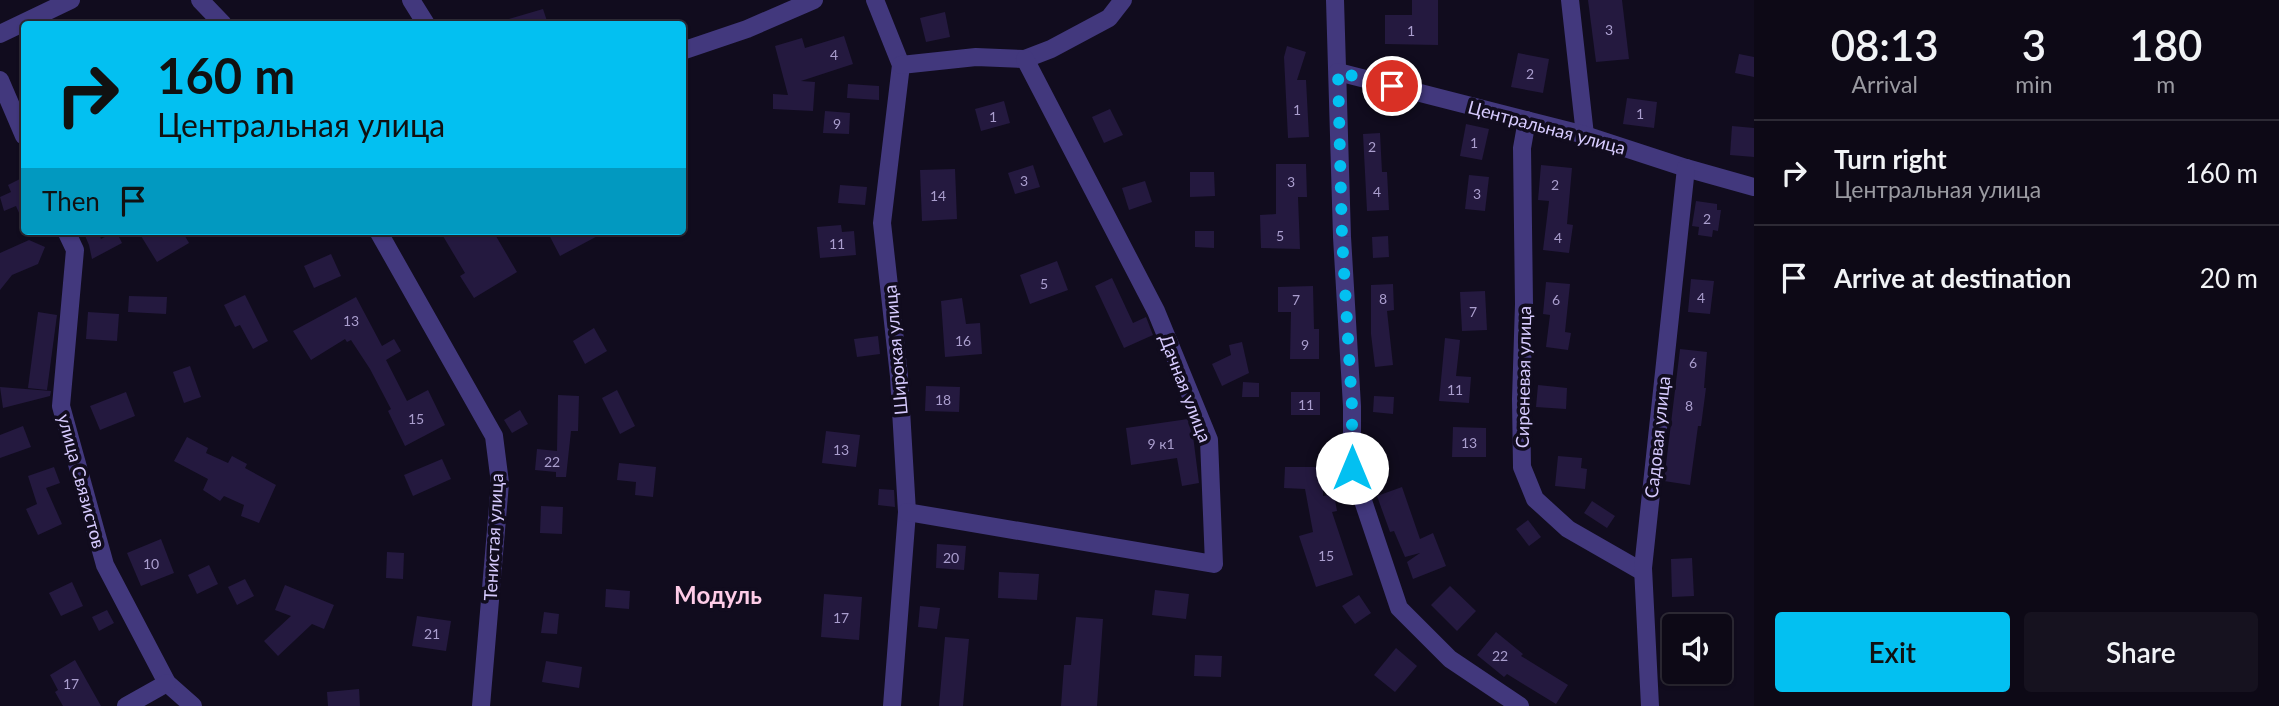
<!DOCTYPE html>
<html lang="en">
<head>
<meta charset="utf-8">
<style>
	body { margin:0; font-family:Lato,sans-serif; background:#16121f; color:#f1f3f6; height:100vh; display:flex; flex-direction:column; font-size:26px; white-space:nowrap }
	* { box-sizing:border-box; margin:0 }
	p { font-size:23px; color:#9a9aa1 }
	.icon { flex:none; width:38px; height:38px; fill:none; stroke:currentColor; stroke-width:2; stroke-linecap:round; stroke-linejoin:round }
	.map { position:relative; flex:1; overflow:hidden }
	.side { display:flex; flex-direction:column; background:#0d0916; width:525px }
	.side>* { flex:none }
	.banner { position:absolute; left:21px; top:21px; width:665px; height:214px; border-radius:7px; box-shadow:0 2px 5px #0004,0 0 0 2px #2d2a35; background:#03c0f1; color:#111; overflow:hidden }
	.tools { position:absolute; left:1662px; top:614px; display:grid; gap:14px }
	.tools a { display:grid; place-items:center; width:70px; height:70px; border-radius:7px; background:#0d0916; box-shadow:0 2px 5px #0004,0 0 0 2px #2d2a35; font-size:35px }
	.pin { position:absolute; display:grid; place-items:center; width:60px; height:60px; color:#fff; margin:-30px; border:4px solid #fff; border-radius:50%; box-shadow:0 2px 7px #0007 }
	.me { position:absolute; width:77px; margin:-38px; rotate:0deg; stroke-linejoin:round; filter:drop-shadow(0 0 5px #0008) }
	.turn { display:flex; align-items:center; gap:24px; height:147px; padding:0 21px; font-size:32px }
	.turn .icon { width:91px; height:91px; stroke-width:2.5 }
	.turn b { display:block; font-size:49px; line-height:60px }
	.then { display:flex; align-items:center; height:66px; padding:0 21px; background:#0003; gap:14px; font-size:26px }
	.eta { display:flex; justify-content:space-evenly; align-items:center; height:119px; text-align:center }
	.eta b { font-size:42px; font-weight:600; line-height:49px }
	.button { display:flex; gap:14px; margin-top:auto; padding:14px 21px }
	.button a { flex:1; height:80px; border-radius:7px; background:#03c0f1; color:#111; font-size:28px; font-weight:600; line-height:80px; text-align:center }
	.button a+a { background:#16121f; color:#f1f3f6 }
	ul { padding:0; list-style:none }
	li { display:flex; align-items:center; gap:21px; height:105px; padding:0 21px; border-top:2px solid #2d2a35 }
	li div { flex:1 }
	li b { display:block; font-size:26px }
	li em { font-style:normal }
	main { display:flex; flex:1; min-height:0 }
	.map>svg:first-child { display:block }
	.building { fill:#24193f }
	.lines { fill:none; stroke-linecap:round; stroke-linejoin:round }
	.minor { stroke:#42387d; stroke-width:18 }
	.route { stroke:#03c0f1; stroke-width:12; stroke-dasharray:0 21.6 }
	.labels { text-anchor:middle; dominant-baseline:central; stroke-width:7; stroke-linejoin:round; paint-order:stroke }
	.number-label { font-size:14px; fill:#aa9ece }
	.street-label { font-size:18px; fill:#d6cafe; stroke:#110c1e }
	.district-label { font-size:24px; font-weight:bold; fill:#fecce7; stroke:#110c1e }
</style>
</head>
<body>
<main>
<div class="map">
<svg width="1754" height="706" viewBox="0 0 1754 706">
	<rect width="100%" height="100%" fill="#110c1e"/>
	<g class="building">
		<polygon points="1412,0 1438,0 1438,45 1385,44 1385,15 1412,15"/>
		<polygon points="1588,0 1622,0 1629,59 1596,62"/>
		<polygon points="543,9 548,24 502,24 502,21"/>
		<polygon points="945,12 950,37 926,42 920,18"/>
		<polygon points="844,36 853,64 801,81 815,82 813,111 773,109 773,94 788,95 775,46 802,38 805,48"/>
		<polygon points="1287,46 1306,52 1297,80 1306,80 1309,137 1288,138 1284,57"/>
		<polygon points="1518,53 1549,59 1543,93 1511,87"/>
		<polygon points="1739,54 1754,57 1754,77 1735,73"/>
		<polygon points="848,84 879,86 879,100 847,98"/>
		<polygon points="1627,98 1657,102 1654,128 1623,124"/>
		<polygon points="1004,101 1010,123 981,131 975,109"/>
		<polygon points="1110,109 1123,135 1104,143 1092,117"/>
		<polygon points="825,111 850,113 849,134 823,133"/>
		<polygon points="1466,124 1489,129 1482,160 1460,156"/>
		<polygon points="1732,126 1754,128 1754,157 1730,155"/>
		<polygon points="1380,133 1382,172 1387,172 1389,210 1367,211 1363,134"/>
		<polygon points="1276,164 1306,164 1307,197 1298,197 1300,249 1261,248 1260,215 1276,214"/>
		<polygon points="1033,165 1040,187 1015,194 1008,173"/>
		<polygon points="1541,165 1572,168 1567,224 1573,225 1569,253 1543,250 1549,201 1538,200"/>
		<polygon points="955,169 957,219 922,221 920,170"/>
		<polygon points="1190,172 1214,172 1215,196 1190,197"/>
		<polygon points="1469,175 1489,177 1485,211 1465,209"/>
		<polygon points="24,177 24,224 16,206 4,211 0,197 11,192 8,185"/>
		<polygon points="1145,181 1152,202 1129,210 1122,188"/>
		<polygon points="840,185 867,187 865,205 838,203"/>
		<polygon points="1696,201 1717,204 1717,210 1721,210 1718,231 1713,230 1712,237 1698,235 1699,227 1692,226"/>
		<polygon points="841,225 842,232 854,231 856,255 820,258 817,227"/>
		<polygon points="83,231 98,231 101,239 116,231 122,243 92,259 89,245"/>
		<polygon points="138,231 182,231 189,243 157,262"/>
		<polygon points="440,231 493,231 517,272 474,298 460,276 465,273"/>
		<polygon points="547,231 607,231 560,256"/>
		<polygon points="1195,231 1214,231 1214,248 1195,247"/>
		<polygon points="1388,236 1389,257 1373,258 1372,237"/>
		<polygon points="29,240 45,247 38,264 12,275 0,290 0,253"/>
		<polygon points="331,254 341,276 314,288 304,266"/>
		<polygon points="1057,261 1068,290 1030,304 1020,275"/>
		<polygon points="1112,278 1133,323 1146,317 1153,335 1124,348 1095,286"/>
		<polygon points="1691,279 1714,281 1710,314 1688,312"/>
		<polygon points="1546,282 1570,284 1565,332 1571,333 1568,350 1546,347 1550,315 1543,314"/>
		<polygon points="1393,284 1394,310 1387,311 1393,365 1375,367 1371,334 1371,285"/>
		<polygon points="1313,286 1314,329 1319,329 1319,359 1290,359 1291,312 1278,312 1278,287"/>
		<polygon points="1485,291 1487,330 1462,331 1460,292"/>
		<polygon points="245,295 268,341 253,349 240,325 235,327 224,305"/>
		<polygon points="129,296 167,297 166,314 128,312"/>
		<polygon points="356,297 382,346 394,339 401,351 386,360 407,401 428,390 445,425 405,446 388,411 391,409 370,369 351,340 347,342 345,339 311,360 293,331"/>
		<polygon points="962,298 966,324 980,323 982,354 945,357 941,301"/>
		<polygon points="38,312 57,315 47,390 28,388"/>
		<polygon points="88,312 119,314 117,341 86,339"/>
		<polygon points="594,328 607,351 585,364 573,341"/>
		<polygon points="878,336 880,354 857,357 854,339"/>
		<polygon points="1445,338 1460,340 1456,376 1471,377 1469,403 1439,401"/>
		<polygon points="1242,342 1249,373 1222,386 1212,364 1231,355 1229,345"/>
		<polygon points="1680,349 1707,352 1704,388 1706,388 1701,426 1698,426 1690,485 1664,481"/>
		<polygon points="190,366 201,397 184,403 173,372"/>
		<polygon points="1243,382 1259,383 1259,397 1242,397"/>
		<polygon points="1538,385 1567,388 1566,409 1536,407"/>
		<polygon points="926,386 960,387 959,412 925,411"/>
		<polygon points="0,387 51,391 50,396 3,408"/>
		<polygon points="617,390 635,426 620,434 602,398"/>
		<polygon points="126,392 135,416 100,430 90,406"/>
		<rect x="1291" y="392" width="29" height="23"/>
		<polygon points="558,395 579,396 578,431 571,431 566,477 556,477 556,472 535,470 537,449 557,451"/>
		<polygon points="1374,396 1394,397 1393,414 1373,412"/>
		<polygon points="520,410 528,424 512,433 504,420"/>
		<polygon points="1188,419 1192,428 1199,483 1182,486 1177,458 1131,465 1126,428"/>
		<polygon points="23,426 31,447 0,458 0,435"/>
		<polygon points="1453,427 1486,428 1486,457 1452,457"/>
		<polygon points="826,431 860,435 856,467 822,463"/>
		<polygon points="187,437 208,448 206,453 228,463 232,456 247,464 245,468 276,485 259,523 241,516 244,505 224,496 220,501 203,490 208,479 174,461"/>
		<polygon points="1558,456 1582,458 1581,468 1587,469 1585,489 1555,486"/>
		<polygon points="442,459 451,479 413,496 404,475"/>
		<polygon points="619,463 656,467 653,497 635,495 636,482 617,480"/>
		<polygon points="54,467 60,483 46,488 62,524 38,535 26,509 37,504 28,476"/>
		<polygon points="1285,467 1323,467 1323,496 1334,494 1337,511 1332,512 1353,575 1316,587 1299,536 1313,532 1305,489 1284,488"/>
		<polygon points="1402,487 1420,539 1433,533 1446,566 1413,579 1407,562 1420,553 1405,557 1394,531 1390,532 1377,496"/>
		<polygon points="879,489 894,490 895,507 878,505"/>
		<polygon points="1592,501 1615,516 1607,528 1584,513"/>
		<polygon points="541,506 563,507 562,534 540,533"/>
		<polygon points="1528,520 1541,537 1529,546 1516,529"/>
		<polygon points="161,539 174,573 141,586 127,553"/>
		<polygon points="937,544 966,546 964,570 936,568"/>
		<polygon points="387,552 404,553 403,579 386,578"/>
		<polygon points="1692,558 1694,596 1672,597 1671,559"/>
		<polygon points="209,565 218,584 197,594 188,575"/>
		<polygon points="999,572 1039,574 1037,600 998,598"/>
		<polygon points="245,579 254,596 237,605 228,587"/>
		<polygon points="72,582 83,606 61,616 49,593"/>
		<polygon points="285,585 334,605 324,629 312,624 278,656 264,641 291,616 275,610"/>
		<polygon points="1450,586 1476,611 1457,631 1431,605"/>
		<polygon points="606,589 630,591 629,609 605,607"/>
		<polygon points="1155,590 1189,594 1186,619 1152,615"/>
		<polygon points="824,594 862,597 859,640 821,637"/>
		<polygon points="1359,595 1371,613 1355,624 1342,606"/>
		<polygon points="920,606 940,608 937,629 918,627"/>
		<polygon points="107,610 114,623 99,631 92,617"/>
		<polygon points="544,612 559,614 557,634 541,633"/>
		<polygon points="417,616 451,621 446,651 412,646"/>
		<polygon points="1076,617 1103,619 1097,706 1061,706 1064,665 1071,665"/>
		<polygon points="1496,632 1523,654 1521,656 1568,685 1556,704 1507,674 1504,677 1477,655"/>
		<polygon points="945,637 969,639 963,706 939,706"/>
		<polygon points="1396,648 1417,666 1395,692 1374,675"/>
		<polygon points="1195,655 1222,656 1221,677 1194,676"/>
		<polygon points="75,660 101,706 63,706 55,692 58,690 50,675"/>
		<polygon points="546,661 582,667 579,688 542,682"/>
		<polygon points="359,689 360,706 328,706 327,692"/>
	</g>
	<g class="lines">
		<g class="minor">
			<polyline points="200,0 223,24"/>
			<polyline points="411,0 426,24"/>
			<polyline points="875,0 901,65 882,223 899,376 907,512 892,706"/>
			<polyline points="1335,0 1342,237 1352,406 1352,468 1399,608 1450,659 1520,706"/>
			<polyline points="1570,0 1585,135"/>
			<polyline points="0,34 71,0"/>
			<polyline points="682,51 747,29 814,0"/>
			<polyline points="901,65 976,57 1025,59 1051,49 1109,18 1123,0"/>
			<polyline points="1338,72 1585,135 1686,168 1754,187"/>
			<polyline points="0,80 24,136"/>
			<polyline points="1527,120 1522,148 1524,304 1521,399 1522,467 1535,499 1568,529 1643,572"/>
			<polyline points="66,231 75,250 61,406 105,565 167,683 193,706"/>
			<polyline points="378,231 494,436 500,483 481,706"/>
			<polyline points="907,512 1214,564 1209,440 1156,311 1025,59"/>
			<polyline points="126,706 167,683"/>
			<polyline points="1650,706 1643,568 1686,168"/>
		</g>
	</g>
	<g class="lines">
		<polyline class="route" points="1352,468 1352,406 1342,237 1338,72 1392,86"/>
	</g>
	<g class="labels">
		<g class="number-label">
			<text x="1609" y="29">3</text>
			<text x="1411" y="30">1</text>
			<text x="834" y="54">4</text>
			<text x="1530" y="73">2</text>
			<text x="1297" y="109">1</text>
			<text x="1640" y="113">1</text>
			<text x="993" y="116">1</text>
			<text x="837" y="123">9</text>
			<text x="1474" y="142">1</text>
			<text x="1372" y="146">2</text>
			<text x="1024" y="180">3</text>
			<text x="1291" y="181">3</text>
			<text x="1555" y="184">2</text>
			<text x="1377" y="191">4</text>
			<text x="1477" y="193">3</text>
			<text x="938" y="195">14</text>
			<text x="1707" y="218">2</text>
			<text x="1280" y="235">5</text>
			<text x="1558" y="237">4</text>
			<text x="837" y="243">11</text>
			<text x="1044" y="283">5</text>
			<text x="1701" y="297">4</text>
			<text x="1383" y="298">8</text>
			<text x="1296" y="299">7</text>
			<text x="1556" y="299">6</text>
			<text x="1473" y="311">7</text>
			<text x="351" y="320">13</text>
			<text x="963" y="340">16</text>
			<text x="1305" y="344">9</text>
			<text x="1693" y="362">6</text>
			<text x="1455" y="389">11</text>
			<text x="943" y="399">18</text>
			<text x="1306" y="404">11</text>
			<text x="1689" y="405">8</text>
			<text x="416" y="418">15</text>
			<text x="1469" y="442">13</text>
			<text x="1161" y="443">9 к1</text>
			<text x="841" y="449">13</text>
			<text x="552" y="461">22</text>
			<text x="1326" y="555">15</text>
			<text x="951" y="557">20</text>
			<text x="151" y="563">10</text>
			<text x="841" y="617">17</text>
			<text x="432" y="633">21</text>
			<text x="1500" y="655">22</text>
			<text x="71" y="683">17</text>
		</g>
		<g class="street-label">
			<text transform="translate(1547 127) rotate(15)">Центральная улица</text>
			<text transform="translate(895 350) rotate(-95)">Широкая улица</text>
			<text transform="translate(1523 377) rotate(-89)">Сиреневая улица</text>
			<text transform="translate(1186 388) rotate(69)">Дачная улица</text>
			<text transform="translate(1657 437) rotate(-84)">Садовая улица</text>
			<text transform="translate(82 481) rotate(75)">улица Связистов</text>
			<text transform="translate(493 537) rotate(-87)">Тенистая улица</text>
		</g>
		<g class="district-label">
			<text x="718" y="594">Модуль</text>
		</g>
	</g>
</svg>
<div class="tools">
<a><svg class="icon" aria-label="sound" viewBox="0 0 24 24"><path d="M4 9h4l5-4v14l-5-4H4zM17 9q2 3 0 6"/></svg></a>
</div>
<div class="pin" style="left:1392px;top:86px;background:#d93025"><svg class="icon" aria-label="arrive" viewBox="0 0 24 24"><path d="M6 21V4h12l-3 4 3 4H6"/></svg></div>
<svg class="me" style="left:1352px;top:468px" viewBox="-20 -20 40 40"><circle r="19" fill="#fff"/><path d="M0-13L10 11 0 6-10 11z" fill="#03c0f1"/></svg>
<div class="banner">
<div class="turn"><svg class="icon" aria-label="right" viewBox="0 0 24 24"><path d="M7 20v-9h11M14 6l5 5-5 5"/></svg><div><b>160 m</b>Центральная улица</div></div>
<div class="then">Then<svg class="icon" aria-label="arrive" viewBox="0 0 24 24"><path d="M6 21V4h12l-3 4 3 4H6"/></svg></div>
</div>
</div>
<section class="side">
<div class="eta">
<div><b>08:13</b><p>Arrival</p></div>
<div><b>3</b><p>min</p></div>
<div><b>180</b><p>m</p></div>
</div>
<ul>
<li><svg class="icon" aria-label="right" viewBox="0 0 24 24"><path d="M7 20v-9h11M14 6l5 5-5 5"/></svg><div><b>Turn right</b><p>Центральная улица</p></div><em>160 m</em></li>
<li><svg class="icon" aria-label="arrive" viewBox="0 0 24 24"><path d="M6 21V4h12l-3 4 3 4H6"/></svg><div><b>Arrive at destination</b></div><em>20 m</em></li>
</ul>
<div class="button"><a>Exit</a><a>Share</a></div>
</section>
</main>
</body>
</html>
